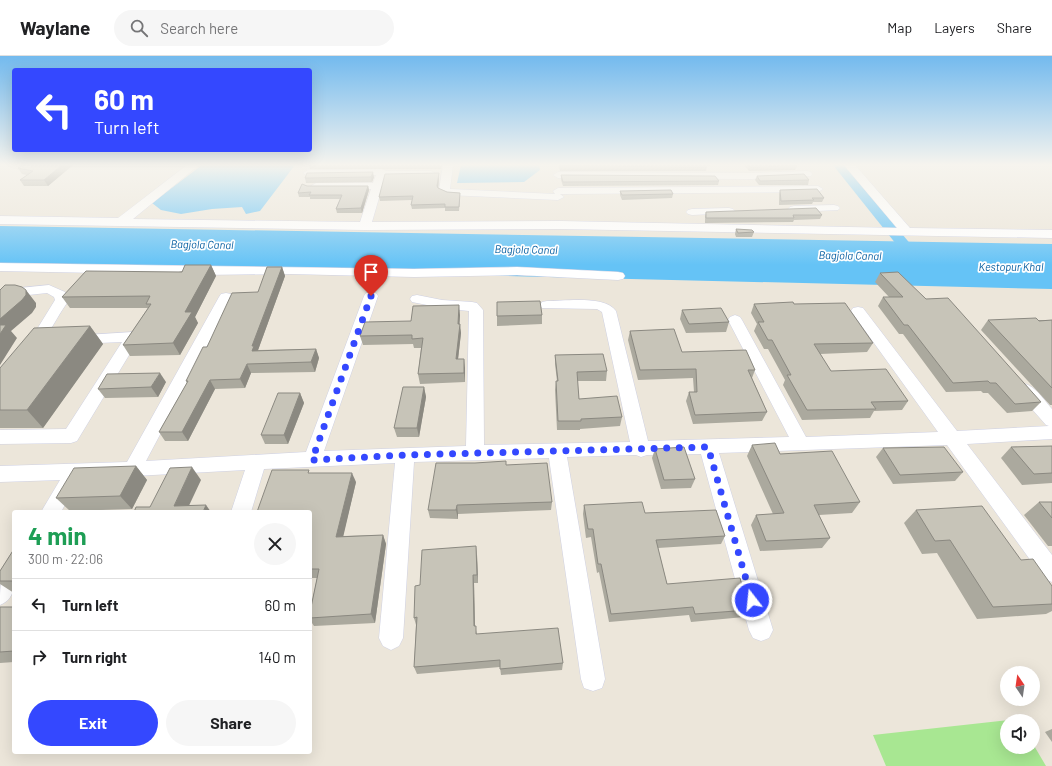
<!DOCTYPE html>
<html lang="en">
<head>
<meta charset="utf-8">
<style>
	body { margin:0; font-family:Barlow,sans-serif; background:#f6f6f6; color:#202124; height:100vh; display:flex; flex-direction:column; font-size:15px; white-space:nowrap }
	* { box-sizing:border-box; margin:0 }
	p { font-size:13px; color:#757577 }
	.icon { flex:none; width:22px; height:22px; fill:none; stroke:currentColor; stroke-width:2; stroke-linecap:round; stroke-linejoin:round }
	.map { position:relative; flex:1; overflow:hidden }
	.panel { position:absolute; left:12px; top:454px; width:300px; height:244px; display:flex; flex-direction:column; background:#fff; border-radius:4px; box-shadow:0 4px 16px #0002 }
	.panel>* { flex:none }
	.hud { position:absolute; left:12px; top:12px; width:300px; height:84px; border-radius:4px; box-shadow:0 4px 16px #0002; background:#3448ff; color:#fff; overflow:hidden }
	.needle { width:26px; rotate:347deg }
	.fabs { position:absolute; left:1000px; top:610px; display:grid; gap:8px }
	.fabs a { display:grid; place-items:center; width:40px; height:40px; border-radius:50%; background:#fff; box-shadow:0 4px 16px #0002; font-size:20px }
	.pin { position:absolute; display:grid; place-items:center; width:34px; height:34px; color:#fff; margin:-41px -17px; border-radius:50% 50% 50% 0; rotate:-45deg; box-shadow:0 0 4px #0007 }
	.pin .icon { rotate:45deg }
	.me { position:absolute; width:44px; margin:-22px; rotate:344deg; stroke-linejoin:round; filter:drop-shadow(0 0 3px #0008) }
	.turn { display:flex; align-items:center; gap:14px; height:84px; padding:0 16px; font-size:18px }
	.turn .icon { width:52px; height:52px; stroke-width:2.5 }
	.turn b { display:block; font-size:28px; line-height:34px }
	.round { display:grid; place-items:center; flex:none; width:42px; height:42px; border-radius:21px; background:#f6f6f6 }
	.summary { display:flex; align-items:center; justify-content:space-between; height:68px; padding:0 16px }
	h1 { font-size:24px; font-weight:700; line-height:30px; color:#1e9e55 }
	.button { display:flex; gap:8px; margin-top:auto; padding:8px 16px }
	.button a { flex:1; height:46px; border-radius:24px; background:#3448ff; color:#fff; font-size:16px; font-weight:700; line-height:46px; text-align:center }
	.button a+a { background:#f6f6f6; color:#202124 }
	ul { padding:0; list-style:none }
	li { display:flex; align-items:center; gap:12px; height:52px; padding:0 16px; border-top:1px solid #e0e0e0 }
	li div { flex:1 }
	li b { display:block; font-size:15px }
	li em { font-style:normal }
	header { display:flex; align-items:center; gap:24px; box-sizing:border-box; height:56px; padding:0 20px; background:#fff; border-bottom:1px solid #e0e0e0 }
	header strong { font-size:19px }
	nav { display:flex; gap:22px; margin-inline-start:auto; font-size:14px }
	.search { width:280px; height:36px; background:#f6f6f6; display:flex; align-items:center; gap:10px; box-sizing:border-box; padding:0 14px; border-radius:22px; color:#757577; font-size:15px }
	.map>svg:first-child { display:block }
	.green { fill:#a8e792 }
	.water { fill:#65c3f6 }
	.lines { fill:none; stroke-linecap:round; stroke-linejoin:round }
	.canal { fill:#65c3f6; fill-rule:evenodd }
	.minor-casing { stroke:#cfd1e3; stroke-width:1 }
	.minor { fill:#fff; fill-rule:evenodd }
	.wall { fill:#aba99e }
	.shaded-wall { fill:#8b8981 }
	.building { fill:#c7c4b8; stroke:#8b8981 }
	.route { stroke:#3448ff; stroke-width:7; stroke-dasharray:0 12.6 }
	.labels { text-anchor:middle; dominant-baseline:central; stroke-width:3.5; stroke-linejoin:round; paint-order:stroke }
	.far-water-label { font-size:11px; font-style:italic; fill:#055ea1; stroke:#fff }
</style>
</head>
<body>
<header>
<strong>Waylane</strong>
<div class="search"><svg class="icon" aria-label="search" viewBox="0 0 24 24"><circle cx="10" cy="10" r="6"/><path d="M15 15l6 6"/></svg>Search here</div>
<nav><a>Map</a><a>Layers</a><a>Share</a></nav>
</header>
<div class="map">
<svg width="1052" height="710" viewBox="0 0 1052 710">
	<rect width="100%" height="100%" fill="#ece6da"/>
	<polygon class="green" points="1018,663 1019,665 1007,665 1007,691 1033,691 1033,688 1046,710 886,710 873,679"/>
	<g class="water">
		<polygon points="202,109 295,109 260,155 246,158 242,151 212,153 181,158 161,154 152,147"/>
		<polygon points="461,109 539,109 540,114 524,126 457,127"/>
		<polygon points="0,170 1052,188 1052,233 0,208"/>
	</g>
	<g class="lines">
		<polygon class="canal" points="833,109 844,109 918,197 920,200 918,203 908,203"/>
		<defs>
			<g id="minor">
				<polygon points="187,109 199,109 133,163 360,166 371,133 316,133 311,130 316,127 373,127 376,119 308,120 303,117 308,114 382,113 386,115 431,115 436,118 431,121 385,121 372,166 560,165 897,172 844,109 855,109 910,172 1052,174 1052,182 560,173 365,174 0,168 0,160 118,162"/>
				<polygon points="443,109 453,109 450,133 555,138 553,135 558,132 818,130 823,133 818,136 560,138 564,141 558,144 448,139 440,136 439,134"/>
				<polygon points="807,115 811,116 812,118 811,120 751,123 558,122 553,119 558,116 751,117"/>
				<polygon points="834,149 838,150 840,152 838,154 794,156 790,155 788,153 790,151 794,150"/>
				<polygon points="729,152 733,153 735,155 733,157 692,159 688,158 686,156 688,154 692,153"/>
				<polygon points="0,207 414,213 517,211 618,216 623,217 625,220 623,223 618,224 517,219 414,221 290,218 199,219 0,215"/>
				<path d="M 49,229 L 65,236 L 69,244 C 51,269 41,297 18,318 C 12,323 7,327 0,330 L 0,316 L 26,291 L 55,244 L 54,241 L 47,237 L 0,242 L 0,234 Z"/>
				<path d="M 371,236 L 376,237 L 378,240 L 324,395 L 466,390 L 469,255 L 442,252 L 412,246 L 410,243 L 412,240 L 417,239 L 442,244 L 472,246 L 477,247 L 483,254 L 484,389 L 630,386 L 602,256 L 597,253 L 542,252 L 540,249 L 542,246 L 547,245 C 565,245 605,239 616,255 L 648,385 L 789,381 L 728,264 L 730,261 L 735,259 L 740,261 L 742,264 L 806,381 L 938,376 L 851,255 L 853,252 L 858,251 L 863,252 L 957,375 L 1049,370 L 1046,369 L 1017,336 L 1015,332 L 1017,328 C 1032,324 1043,343 1052,353 L 1052,383 L 967,388 L 1052,499 L 1052,526 L 1044,523 L 947,389 L 719,397 L 773,574 L 769,582 L 761,585 L 753,582 L 749,574 L 701,398 L 647,399 L 641,401 L 636,399 L 567,401 L 605,623 L 602,632 L 593,635 L 584,632 L 581,623 L 549,402 L 414,406 L 403,582 L 399,590 L 391,594 L 383,590 L 379,582 L 395,407 L 264,413 L 251,456 L 231,456 L 245,414 L 79,423 L 61,456 L 41,456 L 60,424 L 0,426 L 0,410 L 127,406 L 219,241 L 221,238 L 226,237 L 231,238 L 233,241 L 146,405 L 306,396 L 364,240 L 366,237 Z"/>
				<polygon points="133,276 138,278 140,281 77,385 71,387 0,388 0,374 66,373 122,286 75,288 70,286 67,283 70,280"/>
				<path d="M 14,506 C 14,523 18,542 0,549 C 0,533 0,513 14,506 Z"/>
			</g>
		</defs>
		<use href="#minor" class="minor-casing"/>
		<use href="#minor" class="minor"/>
	</g>
	<g class="wall">
		<polygon points="73,109 48,130 24,130 20,124 27,119 22,118 18,112"/>
		<polygon points="309,109 442,109 441,113 310,113"/>
		<polygon points="558,109 717,109 706,110 707,111 706,115 560,115"/>
		<polygon points="744,109 796,109 797,110 795,114 749,115"/>
		<polygon points="439,117 439,122 438,132 447,136 460,137 460,141 459,155 445,155 445,152 412,153 411,149 412,144 380,145 379,141"/>
		<polygon points="561,119 719,125 718,129 563,130 561,124"/>
		<polygon points="757,120 809,124 808,129 759,129 755,124"/>
		<polygon points="374,121 372,126 306,127 305,122"/>
		<polygon points="368,130 369,134 362,157 337,157 336,153 340,143 310,143 310,141 299,141 298,137"/>
		<polygon points="780,134 824,142 822,146 813,146 812,148 779,149 779,138"/>
		<polygon points="620,135 673,138 672,142 622,144 620,139"/>
		<polygon points="706,156 822,159 820,163 794,164 793,166 705,167 705,160"/>
		<polygon points="736,173 754,176 752,181 736,181 735,178"/>
		<polygon points="211,209 216,220 195,261 198,267 180,299 130,300 123,289 148,252 70,252 62,241"/>
		<polygon points="282,211 285,220 258,294 316,293 319,302 315,316 251,317 245,332 215,333 188,385 165,385 159,376 187,327 186,325 207,291"/>
		<polygon points="880,217 926,243 1041,346 1032,355 1007,357 988,337 983,337 981,335 946,336 903,278 899,278 878,250 883,241 889,241 875,226"/>
		<polygon points="754,248 794,248 873,287 867,296 820,298 831,315 908,345 902,354 874,355 870,362 802,364 783,329 785,324 768,293 764,293 754,275 757,268 751,257"/>
		<polygon points="682,254 729,266 726,276 686,277 680,263"/>
		<polygon points="460,259 459,268 461,277 458,303 465,312 465,326 420,328 418,318 421,292 414,292 413,288 363,289 360,280 411,265"/>
		<polygon points="542,259 542,268 497,270 497,260"/>
		<polygon points="988,264 1052,264 1052,349 1050,349 981,274"/>
		<polygon points="90,270 103,288 43,372 0,372 0,312"/>
		<polygon points="630,275 682,296 755,314 752,322 767,356 762,365 693,368 686,345 689,336 694,336 693,322 638,324 628,284"/>
		<polygon points="555,299 607,315 606,325 577,325 579,343 622,361 620,370 580,373 580,374 557,374 555,334 556,325 557,325 555,308"/>
		<polygon points="166,326 158,341 105,342 98,333"/>
		<polygon points="424,331 426,341 419,381 397,381 394,372"/>
		<polygon points="300,337 304,347 288,388 265,388 261,379"/>
		<polygon points="752,389 780,398 860,446 852,457 819,459 830,482 822,492 760,495 751,469 756,459 773,458 747,400"/>
		<polygon points="1052,390 1052,427 1022,429 1001,402 1011,391"/>
		<polygon points="883,392 963,416 955,425 893,428 876,401"/>
		<polygon points="655,393 695,423 691,432 661,433 652,402"/>
		<polygon points="506,409 552,446 551,454 458,458 458,463 430,462 428,454"/>
		<polygon points="136,410 147,424 132,453 70,455 56,442"/>
		<polygon points="310,417 356,426 343,480 383,479 386,488 375,567 314,570 310,564 310,556 317,522 310,522"/>
		<polygon points="1039,446 1052,446 1052,490 1048,490 1024,459"/>
		<polygon points="584,449 645,457 725,480 721,488 658,492 667,528 749,554 744,561 691,566 689,559 609,566 599,516 597,517 591,481 586,482 583,458"/>
		<polygon points="916,454 1021,504 1052,530 1052,555 1046,558 977,563 937,497 922,498 904,467"/>
		<polygon points="14,493 14,537 0,528 0,515"/>
		<polygon points="477,499 478,527 474,527 475,570 477,578 563,607 562,614 501,619 500,611 417,618 414,611 416,569 414,562 420,529"/>
		<polygon points="0,551 14,551 14,606 0,607"/>
		<polygon points="1052,673 1052,686 1045,676"/>
	</g>
	<g class="shaded-wall">
		<polygon points="62,109 73,109 48,130 44,124"/>
		<polygon points="373,116 374,121 372,126 371,121"/>
		<polygon points="439,117 439,122 438,134 437,130"/>
		<polygon points="368,130 369,134 362,157 361,152"/>
		<polygon points="211,209 216,220 195,261 198,267 180,299 173,287 185,256"/>
		<polygon points="282,211 285,220 257,297 252,295 252,290"/>
		<polygon points="26,234 36,247 36,251 32,257 11,275 17,282 0,309 0,263"/>
		<polygon points="459,249 460,259 459,277 458,268"/>
		<polygon points="460,268 461,277 457,312 456,303"/>
		<polygon points="90,270 103,288 43,372 27,354"/>
		<polygon points="316,293 319,302 315,316 311,306"/>
		<polygon points="464,303 465,312 465,326 464,317"/>
		<polygon points="247,308 251,317 245,332 240,323"/>
		<polygon points="160,317 166,326 158,341 151,331"/>
		<polygon points="210,324 215,333 188,385 182,376"/>
		<polygon points="424,331 426,341 419,381 417,372"/>
		<polygon points="300,337 304,347 288,388 284,379"/>
		<polygon points="136,410 147,424 132,453 120,440"/>
		<polygon points="192,411 201,424 186,456 174,450"/>
		<polygon points="352,417 356,426 341,490 336,481"/>
		<polygon points="206,449 211,456 203,456"/>
		<polygon points="457,449 458,458 458,463 456,454"/>
		<polygon points="383,479 386,488 375,567 371,558"/>
		<polygon points="476,490 477,499 478,527 477,519"/>
		<polygon points="473,519 474,527 475,578 474,570"/>
	</g>
	<g class="building">
		<polygon points="24,109 62,109 44,124 20,124 33,115 18,112"/>
		<polygon points="560,109 705,109 707,111 560,110"/>
		<polygon points="748,109 796,109 797,110 750,111"/>
		<polygon points="373,116 371,121 305,122 307,117"/>
		<polygon points="439,117 437,130 438,132 447,136 460,137 459,151 445,151 445,148 411,149 413,140 379,141 385,118"/>
		<polygon points="804,118 809,124 760,125 757,120"/>
		<polygon points="561,119 715,120 719,125 563,126"/>
		<polygon points="302,128 307,130 368,130 361,152 336,153 342,139 309,139 311,136 298,137"/>
		<polygon points="817,133 824,142 812,142 814,144 781,145 780,134"/>
		<polygon points="671,134 673,138 622,139 620,135"/>
		<polygon points="816,152 822,159 793,159 794,162 706,162 706,156"/>
		<polygon points="736,173 752,174 754,176 738,177"/>
		<polygon points="185,209 211,209 185,256 192,256 173,287 123,289 151,248 146,248 150,240 62,241 86,215 182,216"/>
		<polygon points="267,211 282,211 252,290 254,290 252,295 316,293 311,306 247,308 240,323 210,324 182,376 159,376 188,325 186,325 203,291 207,291 232,237 258,236"/>
		<polygon points="898,216 926,243 948,242 1041,346 1015,348 996,327 990,327 988,325 953,327 908,269 904,269 883,241 903,241 880,217"/>
		<polygon points="5,229 15,229 22,231 26,234 26,239 22,244 0,263 0,234"/>
		<polygon points="540,245 542,259 497,260 497,246"/>
		<polygon points="793,246 794,248 845,247 873,287 814,288 831,315 886,313 908,345 871,346 876,353 807,354 787,319 791,319 772,284 768,284 758,266 764,266 754,248"/>
		<polygon points="459,249 458,268 460,268 456,303 464,303 464,317 418,318 423,282 412,283 412,279 360,280 365,266 411,265 413,250"/>
		<polygon points="721,252 729,266 689,268 682,254"/>
		<polygon points="1036,262 1039,265 1052,264 1052,332 988,264"/>
		<polygon points="0,269 6,269 0,278"/>
		<polygon points="90,270 27,354 0,354 0,312 34,272"/>
		<polygon points="674,273 682,296 746,294 755,314 748,314 767,356 695,359 689,336 697,336 696,313 640,314 630,275"/>
		<polygon points="603,298 607,315 577,316 579,343 617,340 622,361 581,363 581,365 558,365 556,325 558,325 555,299"/>
		<polygon points="160,317 151,331 98,333 107,318"/>
		<polygon points="403,331 424,331 417,372 394,372"/>
		<polygon points="278,337 300,337 284,379 261,379"/>
		<polygon points="775,387 780,398 832,395 860,446 814,449 830,482 766,485 756,459 784,457 752,389"/>
		<polygon points="1052,390 1052,417 1034,418 1011,391"/>
		<polygon points="684,391 695,423 664,424 655,393"/>
		<polygon points="944,391 963,416 900,419 883,392"/>
		<polygon points="506,405 506,409 547,407 552,446 457,449 456,454 428,454 436,407 475,407"/>
		<polygon points="136,410 120,440 56,442 74,412"/>
		<polygon points="192,411 174,450 206,449 203,456 134,456 136,451 150,451 170,412"/>
		<polygon points="272,414 309,414 308,417 352,417 336,481 383,479 371,558 310,562 310,556 319,513 310,513 310,456 257,456"/>
		<polygon points="642,446 645,457 716,454 725,480 656,484 667,528 740,522 749,554 695,558 693,551 611,558 601,508 598,508 593,473 588,473 584,449"/>
		<polygon points="1039,446 1052,446 1052,462"/>
		<polygon points="982,450 1021,504 1033,503 1052,530 1052,548 993,551 950,484 935,485 916,454"/>
		<polygon points="476,490 477,519 473,519 474,570 476,570 476,578 558,572 563,607 500,613 500,604 414,611 417,561 414,562 415,530 420,529 422,494"/>
		<polygon points="14,493 14,525 0,525 0,515"/>
		<polygon points="0,551 14,551 14,595 0,596"/>
	</g>
	<linearGradient id="sky" x2="0" y2="1"><stop stop-color="#73baee"/><stop offset="0.52" stop-color="#f6f4ee"/><stop offset="1" stop-color="#f6f4ee" stop-opacity="0"/></linearGradient>
	<rect width="1052" height="209" fill="url(#sky)"/>
	<g class="lines">
		<polyline class="route" points="371,240 312,404 405,399 708,391 752,544"/>
	</g>
	<g class="labels">
		<g class="far-water-label">
			<text transform="translate(202 188) rotate(1)">Bagjola Canal</text>
			<text transform="translate(526 193) rotate(1)">Bagjola Canal</text>
			<text transform="translate(850 199) rotate(1)">Bagjola Canal</text>
			<text x="1011" y="210">Kestopur Khal</text>
		</g>
	</g>
</svg>
<div class="fabs">
<a><svg class="needle" viewBox="-14 -14 28 28"><path d="M0-13l5 13h-10z" fill="#e53935"/><path d="M0 13l5-13h-10z" fill="#757577"/></svg></a>
<a><svg class="icon" aria-label="sound" viewBox="0 0 24 24"><path d="M4 9h4l5-4v14l-5-4H4zM17 9q2 3 0 6"/></svg></a>
</div>
<div class="pin" style="left:371px;top:240px;background:#d93025"><svg class="icon" aria-label="arrive" viewBox="0 0 24 24"><path d="M6 21V4h12l-3 4 3 4H6"/></svg></div>
<svg class="me" style="left:752px;top:544px" viewBox="-20 -20 40 40"><circle r="17" fill="#3448ff" stroke="#fff" stroke-width="3"/><path d="M0-11L8 9 0 5-8 9z" fill="#fff"/></svg>
<div class="hud">
<div class="turn"><svg class="icon" aria-label="left" viewBox="0 0 24 24"><path d="M17 20v-9H6M10 6l-5 5 5 5"/></svg><div><b>60 m</b>Turn left</div></div>
</div>
<section class="panel">
<div class="summary"><div><h1>4 min</h1><p>300 m · 22:06</p></div><a class="round"><svg class="icon" aria-label="close" viewBox="0 0 24 24"><path d="M6 6l12 12M18 6L6 18"/></svg></a></div>
<ul>
<li><svg class="icon" aria-label="left" viewBox="0 0 24 24"><path d="M17 20v-9H6M10 6l-5 5 5 5"/></svg><div><b>Turn left</b></div><em>60 m</em></li>
<li><svg class="icon" aria-label="right" viewBox="0 0 24 24"><path d="M7 20v-9h11M14 6l5 5-5 5"/></svg><div><b>Turn right</b></div><em>140 m</em></li>
</ul>
<div class="button"><a>Exit</a><a>Share</a></div>
</section>
</div>
</body>
</html>
